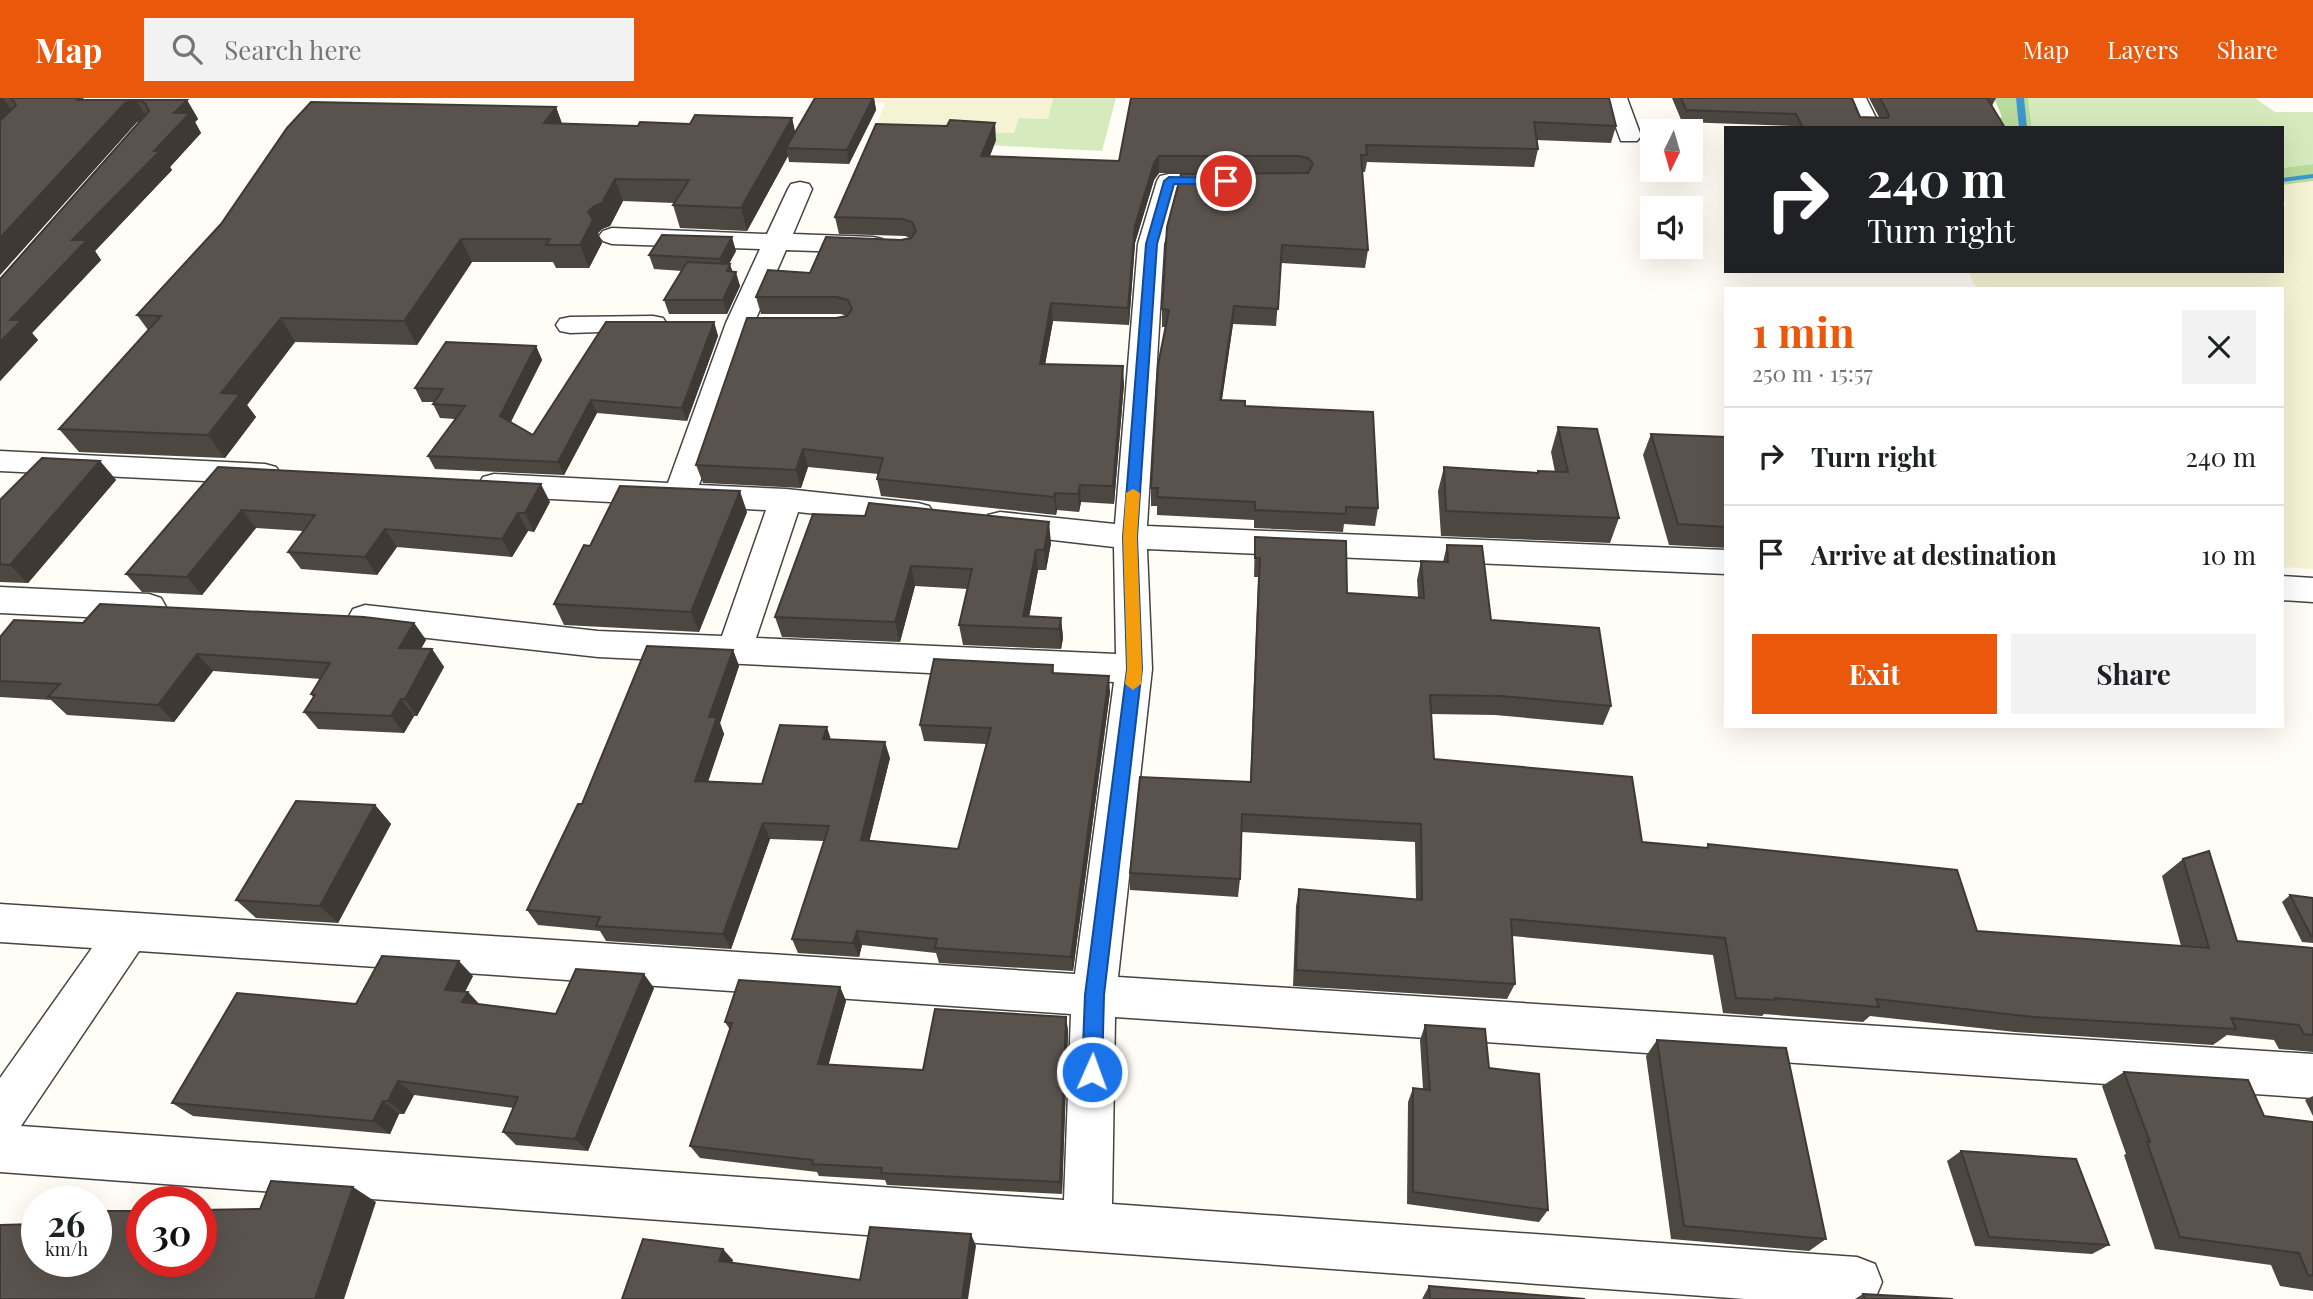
<!DOCTYPE html>
<html lang="en">
<head>
<meta charset="utf-8">
<style>
	body { margin:0; font-family:"Playfair Display",serif; background:#f2f2f2; color:#202124; height:100vh; display:flex; flex-direction:column; font-size:26px; white-space:nowrap }
	* { box-sizing:border-box; margin:0 }
	p { font-size:23px; color:#757577 }
	.icon { flex:none; width:38px; height:38px; fill:none; stroke:currentColor; stroke-width:2; stroke-linecap:round; stroke-linejoin:round }
	.map { position:relative; flex:1; overflow:hidden }
	.drawer { position:absolute; left:1724px; top:189px; width:560px; height:441px; display:flex; flex-direction:column; background:#fff; border-radius:0px; box-shadow:0 7px 28px #0002 }
	.drawer>* { flex:none }
	.hud { position:absolute; left:1724px; top:28px; width:560px; height:147px; border-radius:0px; box-shadow:0 7px 28px #0002; background:#202124; color:#fff; overflow:hidden }
	.needle { width:46px; rotate:185deg }
	.controls { position:absolute; left:1640px; top:21px; display:grid; gap:14px }
	.controls a { display:grid; place-items:center; width:63px; height:63px; border-radius:0px; background:#fff; box-shadow:0 7px 28px #0002; font-size:35px }
	.speed { position:absolute; left:21px; top:1088px; display:flex; gap:14px; font-size:35px; font-weight:700; text-align:center }
	.speed>* { display:grid; place-content:center; width:91px; height:91px; border-radius:50%; background:#fff; box-shadow:0 7px 28px #0002; line-height:1 }
	.speed small { font-size:18px; font-weight:400 }
	.speed .limit { border:10px solid #d22; background:#fff; color:#111 }
	.pin { position:absolute; display:grid; place-items:center; width:60px; height:60px; color:#fff; margin:-30px; border:4px solid #fff; border-radius:50%; box-shadow:0 2px 7px #0007 }
	.me { position:absolute; width:77px; margin:-38px; rotate:2deg; stroke-linejoin:round; filter:drop-shadow(0 0 5px #0008) }
	.turn { display:flex; align-items:center; gap:24px; height:147px; padding:0 28px; font-size:32px }
	.turn .icon { width:91px; height:91px; stroke-width:2.5 }
	.turn b { display:block; font-size:49px; line-height:60px }
	.round { display:grid; place-items:center; flex:none; width:74px; height:74px; border-radius:0px; background:#f2f2f2 }
	.head { display:flex; align-items:center; justify-content:space-between; height:119px; padding:0 28px }
	h1 { font-size:42px; font-weight:700; line-height:52px; color:#ea580c }
	.cta { display:flex; gap:14px; margin-top:auto; padding:14px 28px }
	.cta a { flex:1; height:80px; border-radius:0px; background:#ea580c; color:#fff; font-size:28px; font-weight:700; line-height:80px; text-align:center }
	.cta a+a { background:#f2f2f2; color:#202124 }
	ul { padding:0; list-style:none }
	li { display:flex; align-items:center; gap:21px; height:98px; padding:0 28px; border-top:2px solid #e0e0e0 }
	li div { flex:1 }
	li b { display:block; font-size:26px }
	li em { font-style:normal }
	header { display:flex; align-items:center; gap:42px; box-sizing:border-box; height:98px; padding:0 35px; background:#ea580c; color:#fff }
	header strong { font-size:33px }
	nav { display:flex; gap:38px; margin-inline-start:auto; font-size:24px }
	.search { width:490px; height:63px; background:#f2f2f2; display:flex; align-items:center; gap:18px; box-sizing:border-box; padding:0 24px; border-radius:0px; color:#757577; font-size:26px }
	.map>svg:first-child { display:block }
	.farmland { fill:#f6f3d4 }
	.green { fill:#d5ebbd }
	.forest { fill:#b9dc9c }
	.lines { fill:none; stroke-linecap:round; stroke-linejoin:round }
	.stream { fill:#3f96cf; fill-rule:evenodd }
	.minor-casing { stroke:#444; stroke-width:3 }
	.minor { fill:#fff; fill-rule:evenodd }
	.wall { fill:#4d4742 }
	.shaded-wall { fill:#3f3936 }
	.building { fill:#5a524d; stroke:#3f3936; stroke-width:2 }
	.route { fill:#1a73e8; stroke:#114b97; stroke-width:2 }
	.slow { fill:#f59e0b }
</style>
</head>
<body>
<header>
<strong>Map</strong>
<div class="search"><svg class="icon" aria-label="search" viewBox="0 0 24 24"><circle cx="10" cy="10" r="6"/><path d="M15 15l6 6"/></svg>Search here</div>
<nav><a>Map</a><a>Layers</a><a>Share</a></nav>
</header>
<div class="map">
<svg width="2313" height="1201" viewBox="0 0 2313 1201">
	<rect width="100%" height="100%" fill="#fffdf5"/>
	<g class="farmland">
		<polygon points="808,0 1053,0 1048,21 1019,20 1015,35 875,30 885,5 807,2"/>
		<polygon points="2313,83 2313,471 2282,469 2282,191 1977,191 1968,173 2282,173 2282,108 2287,108 2282,99 2282,87"/>
	</g>
	<g class="green">
		<polygon points="1053,0 1116,0 1102,53 870,41 875,30 1014,35 1019,20 1048,21"/>
		<polygon points="2028,0 2255,0 2275,14 2313,14 2313,66 2282,70 2282,30 2032,30"/>
	</g>
	<g class="forest">
		<polygon points="1994,0 2028,0 2032,30 1971,30 1964,18 2002,19"/>
		<polygon points="2313,66 2313,83 2282,87 2282,70"/>
	</g>
	<g class="lines">
		<g class="stream">
			<polygon points="2016,0 2024,0 2027,30 2019,30"/>
			<polygon points="2313,76 2313,80 2282,84 2282,80"/>
		</g>
		<defs>
			<g id="minor">
				<polygon points="1605,0 1627,0 1641,38 1637,43 1621,43"/>
				<polygon points="1844,0 1866,0 1881,30 1857,30"/>
				<path d="M 1169,76 L 1230,76 L 1239,78 L 1242,83 L 1239,88 L 1179,90 L 1164,146 L 1147,428 L 1726,452 L 1726,476 L 1147,451 L 1152,571 L 1118,879 L 2313,956 L 2313,1000 L 1115,919 L 1112,1106 L 1857,1159 L 1875,1166 L 1882,1184 L 1875,1201 L 1745,1201 L 0,1074 L 0,980 L 92,850 L 0,844 L 0,806 L 1075,876 L 1114,584 L 598,559 L 365,533 L 353,529 L 348,520 L 353,511 L 365,507 L 598,533 L 722,538 L 766,412 L 494,398 L 483,395 L 478,387 L 483,379 L 494,376 L 668,385 L 726,225 L 760,151 L 612,146 L 603,143 L 599,138 L 603,133 L 612,130 L 767,136 L 788,91 L 791,86 L 800,84 L 809,86 L 812,91 L 793,136 L 873,139 L 882,141 L 886,147 L 882,153 L 873,155 L 786,152 L 754,225 L 699,387 L 786,391 L 918,405 L 929,408 L 934,416 L 929,424 L 918,427 L 798,414 L 756,540 L 1116,556 L 1114,449 L 1000,436 L 988,433 L 984,425 L 988,417 L 1000,414 L 1115,426 L 1138,146 L 1157,83 L 1160,78 ZM 139,853 L 1071,916 L 1064,1102 L 21,1028 Z"/>
				<polygon points="653,218 663,220 667,226 663,232 570,235 560,233 556,227 560,221 570,219"/>
				<polygon points="0,353 265,366 276,369 281,376 276,383 265,386 0,373"/>
				<polygon points="2282,478 2313,480 2313,504 2282,502"/>
				<polygon points="0,489 149,496 161,500 166,509 161,518 149,522 0,515"/>
			</g>
		</defs>
		<use href="#minor" class="minor-casing"/>
		<use href="#minor" class="minor"/>
	</g>
	<g class="wall">
		<polygon points="0,0 83,0 85,2 187,2 198,21 195,24 201,35 170,69 172,72 95,153 101,162 32,235 38,242 0,283 0,181 140,23 137,24 0,177"/>
		<polygon points="815,0 874,0 876,12 849,66 789,64 788,58 747,133 680,130 673,107 674,105 623,103 610,128 602,131 598,135 602,145 589,170 556,170 553,164 472,164 417,247 295,244 247,307 256,319 225,360 79,354 59,331 148,232 137,217 556,9 562,26 638,28 792,20 795,35"/>
		<polygon points="1131,0 1616,28 1611,45 1536,42 1538,51 1534,69 1367,64 1365,74 1362,74 1368,152 1365,170 1281,165 1276,228 1233,226 1222,302 1245,308 1378,410 1375,428 1344,426 1343,434 1254,430 1254,422 1157,417 1157,408 1151,408 1151,390 1166,229 1162,229 1162,211 1297,75 1159,75 1154,82 1135,145 1129,227 1053,223 1045,266 1124,286 1114,406 1081,404 1079,414 1057,412 1056,417 881,398 877,381 878,376 808,369 801,390 703,385 696,367 836,220 846,218 841,216 761,216 756,199 810,175 901,142 910,140 905,138 839,136 835,119 996,42 990,58 1119,63"/>
		<polygon points="1672,0 1852,0 1860,19 1879,19 1869,0 1996,0 1992,8 2005,30 1792,30 1792,28 1682,24"/>
		<polygon points="736,153 729,166 740,188 727,216 669,216 664,202 682,173 654,171 649,157"/>
		<polygon points="714,224 718,238 687,323 597,315 564,377 435,371 428,358 455,321 440,320 433,306 434,304 422,304 415,290 536,248 542,262 511,324 533,337"/>
		<polygon points="1558,329 1619,420 1610,445 1441,438 1438,393 1444,369 1537,375 1538,373 1555,374 1551,354"/>
		<polygon points="1651,336 1726,339 1726,450 1669,447 1643,357"/>
		<polygon points="100,363 116,382 28,485 0,484 0,402"/>
		<polygon points="218,369 550,404 534,434 528,433 512,459 397,449 377,477 301,471 288,454 303,433 256,430 202,497 142,494 126,476"/>
		<polygon points="747,414 699,534 564,527 554,506 590,448"/>
		<polygon points="813,416 1051,445 1046,472 1038,472 1029,518 1061,520 1063,540 1061,551 963,547 959,527 968,491 915,488 900,544 782,539 775,519"/>
		<polygon points="1255,439 1347,495 1418,499 1417,482 1421,463 1443,464 1447,447 1491,522 1611,608 1603,627 1495,617 1431,616 1434,661 1642,744 1706,750 1708,746 1977,833 2181,848 2162,778 2183,761 2237,843 2313,850 2313,954 2279,951 2274,942 2227,937 2213,947 2015,934 1870,918 1863,924 1764,916 1762,918 1723,915 1713,857 1512,838 1515,886 1507,901 1293,888 1296,808 1299,791 1416,801 1415,744 1241,734 1240,781 1238,799 1130,792 1130,775 1250,684 1258,479 1254,479"/>
		<polygon points="83,525 414,525 426,542 421,551 432,551 444,569 417,618 414,618 404,635 318,631 304,614 313,599 311,596 321,581 213,573 174,624 67,617 51,602 0,599 0,539"/>
		<polygon points="733,552 739,568 720,625 724,636 708,683 762,686 831,641 890,660 869,743 958,751 986,646 924,643 920,627 1053,567 1054,575 1110,594 1073,873 939,865 936,855 862,847 859,859 798,855 792,841 824,743 770,741 731,851 606,843 600,833 538,827 527,812 582,706"/>
		<polygon points="375,707 391,726 338,825 256,820 236,802"/>
		<polygon points="2290,797 2313,800 2313,845 2302,844 2282,804"/>
		<polygon points="473,878 465,893 468,894 479,906 556,916 654,890 588,1053 516,1047 503,1034 513,1010 414,997 404,1016 399,1016 390,1036 193,1018 172,1005 356,906"/>
		<polygon points="840,889 846,903 828,967 923,972 1066,919 1068,933 1062,1096 887,1087 885,1082 819,1078 817,1074 700,1060 690,1048 730,932 725,924"/>
		<polygon points="1425,927 1489,970 1548,1112 1539,1124 1407,1106 1408,1004 1413,990 1423,991 1420,942"/>
		<polygon points="1657,942 1826,1141 1809,1153 1671,1141 1646,958"/>
		<polygon points="2124,974 2264,1018 2313,1024 2313,1193 2280,1188 2271,1167 2155,1151 2124,1057 2126,1056 2102,988"/>
		<polygon points="2313,998 2313,1018 2305,1002"/>
		<polygon points="1961,1053 2109,1147 2092,1156 1975,1148 1947,1063"/>
		<polygon points="1429,1188 1585,1201 1422,1201"/>
		<polygon points="1863,1196 1953,1201 1855,1201"/>
	</g>
	<g class="shaded-wall">
		<polygon points="0,0 3,0 14,16 0,24"/>
		<polygon points="873,0 874,0 876,12 849,66 847,52"/>
		<polygon points="136,2 148,21 137,24 0,177 0,140 125,5"/>
		<polygon points="187,2 198,21 195,24 201,35 170,69 172,72 95,153 101,162 32,235 38,242 0,283 0,244 10,222 72,142 174,15"/>
		<polygon points="556,9 564,31 544,25"/>
		<polygon points="792,20 797,42 786,50 788,58 747,133 741,110"/>
		<polygon points="995,25 996,42 983,75 981,58"/>
		<polygon points="1159,58 1159,75 1154,82 1135,145 1129,227 1128,210 1135,128 1154,65"/>
		<polygon points="615,81 623,103 610,128 602,131 598,135 602,145 589,170 580,147 588,114"/>
		<polygon points="732,139 736,153 724,175 720,161"/>
		<polygon points="461,141 472,164 417,247 404,223"/>
		<polygon points="730,166 734,179 736,174 740,188 727,216 723,202 727,173"/>
		<polygon points="1051,205 1053,223 1042,284 1040,266"/>
		<polygon points="1234,208 1233,226 1219,320 1220,302"/>
		<polygon points="281,220 295,244 247,307 256,319 225,360 208,337 221,295"/>
		<polygon points="714,224 718,238 687,323 682,310"/>
		<polygon points="536,248 542,262 507,331 500,318"/>
		<polygon points="1123,268 1124,286 1114,406 1113,388"/>
		<polygon points="591,302 597,315 564,377 558,364"/>
		<polygon points="803,351 808,369 801,390 796,372"/>
		<polygon points="100,363 116,382 28,485 10,467"/>
		<polygon points="541,386 550,404 534,434 525,415"/>
		<polygon points="1080,387 1081,404 1079,414 1078,396"/>
		<polygon points="740,393 747,414 699,534 691,514"/>
		<polygon points="1055,395 1057,412 1056,417 1054,399"/>
		<polygon points="242,412 256,430 202,497 187,479"/>
		<polygon points="518,415 528,433 512,459 502,441"/>
		<polygon points="1049,424 1051,445 1046,472 1044,452"/>
		<polygon points="385,431 397,449 377,477 365,459"/>
		<polygon points="1036,452 1038,472 1027,530 1023,518"/>
		<polygon points="911,468 915,488 900,544 895,524"/>
		<polygon points="1061,520 1063,540 1061,551 1059,531"/>
		<polygon points="414,525 426,542 411,567 399,550"/>
		<polygon points="432,551 444,569 417,618 405,601"/>
		<polygon points="733,552 739,568 720,625 724,636 703,699 695,683 709,619"/>
		<polygon points="197,556 213,573 174,624 158,607"/>
		<polygon points="1109,578 1110,594 1073,873 1071,859"/>
		<polygon points="401,601 414,618 404,635 391,618"/>
		<polygon points="827,629 832,645 823,641"/>
		<polygon points="885,644 890,660 866,757 861,742"/>
		<polygon points="375,707 391,726 338,825 320,808"/>
		<polygon points="763,725 770,741 731,851 723,836"/>
		<polygon points="857,833 862,847 859,859 853,845"/>
		<polygon points="459,863 473,878 459,906 445,892"/>
		<polygon points="644,876 654,890 588,1053 575,1041"/>
		<polygon points="840,889 846,903 825,980 818,966"/>
		<polygon points="468,894 481,908 462,904"/>
		<polygon points="1066,919 1068,933 1062,1096 1060,1084"/>
		<polygon points="398,983 414,997 404,1016 388,1003"/>
		<polygon points="383,1003 399,1016 390,1036 373,1023"/>
		<polygon points="353,1089 376,1104 344,1201 315,1201"/>
		<polygon points="971,1136 976,1148 968,1201 962,1201"/>
		<polygon points="723,1151 733,1162 730,1174 719,1163"/>
	</g>
	<g class="building">
		<polygon points="11,0 79,0 77,2 187,2 174,15 190,15 154,53 160,53 72,142 87,142 10,222 22,222 0,244 0,181 149,13 145,5 136,2 125,5 0,140 0,23 16,7"/>
		<polygon points="815,0 873,0 847,52 786,50"/>
		<polygon points="1131,0 1609,0 1616,28 1534,24 1538,51 1366,47 1367,57 1361,57 1368,152 1282,147 1278,211 1234,208 1220,302 1245,303 1245,308 1373,314 1378,410 1346,409 1346,416 1255,412 1255,404 1157,399 1158,390 1151,390 1158,267 1169,212 1162,211 1167,129 1181,76 1308,75 1313,66 1308,60 1299,58 1159,58 1154,65 1135,128 1128,210 1051,205 1040,266 1123,268 1113,388 1080,387 1078,396 1055,395 1054,399 877,381 883,360 803,351 796,372 696,367 747,220 836,220 847,218 852,211 848,202 837,199 756,199 768,172 810,175 826,139 901,142 911,140 916,133 912,124 902,121 835,119 876,26 947,28 950,22 995,25 981,58 1119,63"/>
		<polygon points="1681,0 1852,0 1860,19 1888,20 1889,17 1880,0 1987,0 2005,30 1803,30 1796,16 1686,12"/>
		<polygon points="311,4 556,9 544,25 638,28 640,24 690,26 695,17 792,20 741,110 673,107 689,82 615,81 602,105 594,108 588,114 593,122 580,147 546,147 550,141 461,141 404,223 281,220 221,295 240,296 208,337 59,331 161,218 137,217 221,126 287,30"/>
		<polygon points="662,137 732,139 720,161 649,157"/>
		<polygon points="687,164 730,166 727,173 736,174 723,202 664,202"/>
		<polygon points="606,224 714,224 682,310 591,302 558,364 428,358 465,308 433,306 443,291 415,290 446,244 536,248 500,318 533,337"/>
		<polygon points="1558,329 1597,331 1619,420 1446,413 1444,369 1538,375 1538,373 1568,374"/>
		<polygon points="1651,336 1726,339 1726,429 1678,426"/>
		<polygon points="42,360 100,363 10,467 0,466 0,402"/>
		<polygon points="218,369 541,386 525,415 518,415 502,441 385,431 365,459 288,454 315,417 242,412 187,479 126,476"/>
		<polygon points="620,388 740,393 691,514 554,506 584,447 590,448"/>
		<polygon points="869,405 1049,424 1044,452 1036,452 1023,518 1061,520 1059,531 959,527 972,471 911,468 895,524 775,519 813,416 865,418"/>
		<polygon points="1255,439 1346,443 1347,495 1424,500 1421,463 1448,464 1447,447 1482,448 1491,522 1599,530 1611,608 1501,598 1430,597 1434,661 1632,679 1642,744 1708,750 1708,746 1957,772 1977,833 2209,850 2183,761 2209,753 2237,843 2313,850 2313,937 2304,936 2299,927 2231,920 2236,931 2034,919 1876,901 1879,909 1775,900 1776,902 1736,900 1725,840 1511,821 1515,886 1296,872 1299,791 1422,802 1421,726 1242,716 1240,781 1130,775 1140,679 1251,684 1260,460 1255,460"/>
		<polygon points="100,506 364,519 414,525 399,550 432,551 405,601 401,601 391,618 304,614 315,597 311,596 330,565 197,556 158,607 48,599 60,586 0,583 0,539 14,522 83,525"/>
		<polygon points="647,548 733,552 709,619 717,619 695,683 762,686 780,627 827,629 823,641 885,644 861,742 958,751 991,630 920,627 934,561 1053,567 1052,575 1109,578 1071,859 935,850 937,841 857,833 853,845 792,841 829,728 763,725 723,836 596,828 600,819 527,812 578,706 582,706"/>
		<polygon points="296,703 375,707 320,808 236,802"/>
		<polygon points="2290,797 2313,800 2313,839 2311,838"/>
		<polygon points="382,858 459,863 445,892 468,894 462,904 556,916 576,871 644,876 575,1041 503,1034 518,999 398,983 388,1003 383,1003 373,1023 172,1005 237,895 356,906"/>
		<polygon points="739,882 840,889 818,966 923,972 935,911 1066,919 1060,1084 881,1075 882,1070 812,1066 813,1062 690,1048 732,925 725,924"/>
		<polygon points="1425,927 1485,931 1489,970 1539,976 1548,1112 1413,1094 1413,990 1430,992"/>
		<polygon points="1657,942 1786,950 1826,1141 1684,1128"/>
		<polygon points="2124,974 2248,982 2264,1018 2313,1024 2313,1178 2308,1177 2299,1155 2180,1139 2147,1044 2150,1044"/>
		<polygon points="1961,1053 2076,1061 2109,1147 1989,1139"/>
		<polygon points="271,1083 353,1089 315,1201 0,1201 0,1127 37,1126 37,1164 96,1164 96,1125 99,1125 105,1113 142,1113 142,1164 201,1164 201,1112 260,1111"/>
		<polygon points="870,1129 971,1136 962,1201 622,1201 643,1141 723,1151 719,1163 860,1182"/>
		<polygon points="1429,1188 1585,1201 1430,1201"/>
		<polygon points="1863,1196 1953,1201 1865,1201"/>
	</g>
	<polygon class="route" points="1169,79 1226,80 1231,83 1226,86 1174,86 1157,146 1137,439 1142,571 1104,897 1102,974 1099,981 1092,984 1085,981 1082,974 1085,897 1127,571 1123,439 1146,146 1164,83"/>
	<polygon class="slow" points="1133,391 1140,395 1137,439 1142,571 1141,586 1133,592 1125,586 1127,571 1123,439 1126,395"/>
</svg>
<div class="controls">
<a><svg class="needle" viewBox="-14 -14 28 28"><path d="M0-13l5 13h-10z" fill="#e53935"/><path d="M0 13l5-13h-10z" fill="#757577"/></svg></a>
<a><svg class="icon" aria-label="sound" viewBox="0 0 24 24"><path d="M4 9h4l5-4v14l-5-4H4zM17 9q2 3 0 6"/></svg></a>
</div>
<div class="speed"><div>26<small>km/h</small></div><div class="limit">30</div></div>
<div class="pin" style="left:1226px;top:83px;background:#d93025"><svg class="icon" aria-label="arrive" viewBox="0 0 24 24"><path d="M6 21V4h12l-3 4 3 4H6"/></svg></div>
<svg class="me" style="left:1092px;top:974px" viewBox="-20 -20 40 40"><circle r="17" fill="#1a73e8" stroke="#fff" stroke-width="3"/><path d="M0-11L8 9 0 5-8 9z" fill="#fff"/></svg>
<div class="hud">
<div class="turn"><svg class="icon" aria-label="right" viewBox="0 0 24 24"><path d="M7 20v-9h11M14 6l5 5-5 5"/></svg><div><b>240 m</b>Turn right</div></div>
</div>
<section class="drawer">
<div class="head"><div><h1>1 min</h1><p>250 m · 15:57</p></div><a class="round"><svg class="icon" aria-label="close" viewBox="0 0 24 24"><path d="M6 6l12 12M18 6L6 18"/></svg></a></div>
<ul>
<li><svg class="icon" aria-label="right" viewBox="0 0 24 24"><path d="M7 20v-9h11M14 6l5 5-5 5"/></svg><div><b>Turn right</b></div><em>240 m</em></li>
<li><svg class="icon" aria-label="arrive" viewBox="0 0 24 24"><path d="M6 21V4h12l-3 4 3 4H6"/></svg><div><b>Arrive at destination</b></div><em>10 m</em></li>
</ul>
<div class="cta"><a>Exit</a><a>Share</a></div>
</section>
</div>
</body>
</html>
